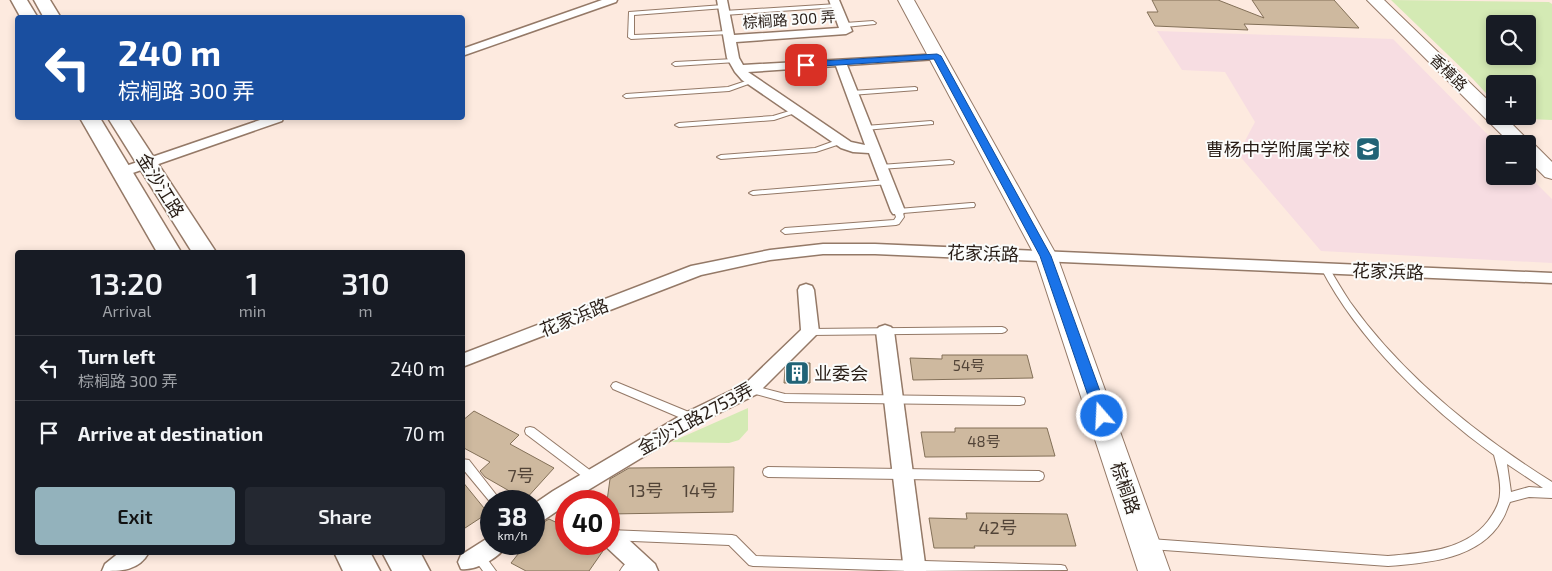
<!DOCTYPE html>
<html lang="en">
<head>
<meta charset="utf-8">
<style>
	body { margin:0; font-family:"Exo 2","Noto Sans SC",sans-serif; background:#242831; color:#f1f3f6; height:100vh; display:flex; flex-direction:column; font-size:19px; white-space:nowrap }
	* { box-sizing:border-box; margin:0 }
	p { font-size:16px; color:#9ea1a6 }
	.icon { flex:none; width:28px; height:28px; fill:none; stroke:currentColor; stroke-width:2; stroke-linecap:round; stroke-linejoin:round }
	.map { position:relative; flex:1; overflow:hidden }
	.side { position:absolute; left:15px; top:250px; width:450px; height:305px; display:flex; flex-direction:column; background:#171b24; border-radius:5px; box-shadow:0 2px 8px #0003 }
	.side>* { flex:none }
	.banner { position:absolute; left:15px; top:15px; width:450px; height:105px; border-radius:5px; box-shadow:0 2px 8px #0003; background:#1a4fa0; color:#fff; overflow:hidden }
	.controls { position:absolute; left:1486px; top:15px; display:grid; gap:10px }
	.controls a { display:grid; place-items:center; width:50px; height:50px; border-radius:5px; background:#171b24; box-shadow:0 2px 8px #0003; font-size:25px }
	.speed { position:absolute; left:480px; top:490px; display:flex; gap:10px; font-size:25px; font-weight:700; text-align:center }
	.speed>* { display:grid; place-content:center; width:65px; height:65px; border-radius:50%; background:#171b24; box-shadow:0 2px 8px #0003; line-height:1 }
	.speed small { font-size:12px; font-weight:400 }
	.speed .limit { border:8px solid #d22; background:#fff; color:#111 }
	.pin { position:absolute; display:grid; place-items:center; width:42px; height:42px; color:#fff; margin:-21px; border-radius:10px; box-shadow:0 2px 8px #0006 }
	.me { position:absolute; width:55px; margin:-28px; rotate:341deg; stroke-linejoin:round; filter:drop-shadow(0 0 4px #0008) }
	.turn { display:flex; align-items:center; gap:18px; height:105px; padding:0 20px; font-size:22px }
	.turn .icon { width:65px; height:65px; stroke-width:2.5 }
	.turn b { display:block; font-size:35px; line-height:42px }
	.eta { display:flex; justify-content:space-evenly; align-items:center; height:85px; text-align:center }
	.eta b { font-size:30px; font-weight:600; line-height:35px }
	.primary-button { display:flex; gap:10px; margin-top:auto; padding:10px 20px }
	.primary-button a { flex:1; height:58px; border-radius:5px; background:#93b2bc; color:#111; font-size:20px; font-weight:600; line-height:58px; text-align:center }
	.primary-button a+a { background:#242831; color:#f1f3f6 }
	ul { padding:0; list-style:none }
	li { display:flex; align-items:center; gap:15px; height:65px; padding:0 20px; border-top:1px solid #363941 }
	li div { flex:1 }
	li b { display:block; font-size:19px }
	li em { font-style:normal }
	.map>svg:first-child { display:block }
	.education { fill:#f7dde2 }
	.green { fill:#d4eab4; fill-rule:evenodd }
	.building { fill:#ceb99f; stroke:#837058 }
	.lines { fill:none; stroke-linecap:round; stroke-linejoin:round }
	.lane-casing { stroke:#947967; stroke-width:2 }
	.street-casing { stroke:#947967; stroke-width:3 }
	.secondary-casing { stroke:#947967; stroke-width:2 }
	.primary-casing { stroke:#947967; stroke-width:3 }
	.lane { fill:#fff; fill-rule:evenodd }
	.street { fill:#fff; fill-rule:evenodd }
	.secondary { fill:#fff; fill-rule:evenodd }
	.primary { fill:#fff; fill-rule:evenodd }
	.route { fill:#1a73e8; stroke:#114b97 }
	.labels { text-anchor:middle; dominant-baseline:central; stroke-width:4; stroke-linejoin:round; paint-order:stroke }
	.far-street-label { font-size:15px; fill:#281d16; stroke:#fbfcfb }
	.number-label { font-size:15px; fill:#524438 }
	.poi-label { font-size:18px; fill:#281d16; stroke:#fbfcfb; text-anchor:end }
	.street-label { font-size:18px; fill:#281d16; stroke:#fbfcfb }
	.near-number-label { font-size:18px; fill:#524438 }
</style>
</head>
<body>
<div class="map">
<svg width="1552" height="571" viewBox="0 0 1552 571">
	<rect width="100%" height="100%" fill="#fdeadf"/>
	<polygon class="education" points="1157,31 1393,39 1497,144 1495,144 1495,176 1528,176 1528,175 1552,199 1552,263 1321,251 1238,154 1255,122 1225,72 1182,70"/>
	<g class="green">
		<path d="M 1391,0 L 1549,2 L 1552,4 L 1552,120 L 1509,118 L 1507,116 L 1528,116 L 1528,84 L 1495,84 L 1495,103 L 1473,79 ZM 1495,24 L 1528,24 L 1528,56 L 1495,56 Z"/>
		<polygon points="748,408 748,430 739,440 729,443 671,442"/>
	</g>
	<g class="building">
		<polygon points="1152,0 1218,0 1264,18 1252,0 1334,0 1359,28 1244,24 1248,30 1155,26 1147,12 1158,12"/>
		<polygon points="942,355 1027,355 1033,378 913,380 910,358 942,359"/>
		<polygon points="791,363 810,363 810,383 784,383 785,369"/>
		<polygon points="474,411 519,435 510,444 554,468 525,500 485,477 480,471 490,462 462,447 462,421"/>
		<polygon points="955,428 1047,428 1055,456 925,457 921,432 955,432"/>
		<polygon points="734,467 733,512 609,514 609,501 607,501 610,479 629,468"/>
		<polygon points="462,481 488,513 462,530"/>
		<polygon points="966,513 1067,514 1076,546 974,546 975,548 934,548 929,518 967,519"/>
		<polygon points="549,519 566,527 566,544 601,544 605,548 589,571 526,571 511,563 526,544 534,544 534,533 541,524"/>
	</g>
	<g class="lines">
		<defs>
			<g id="lane">
				<polygon points="837,4 839,5 839,7 724,15 721,13 724,11"/>
				<polygon points="723,5 726,7 725,8 634,15 634,35 728,31 731,33 730,34 631,39 628,37 629,12"/>
				<polygon points="873,21 876,23 875,24 845,27 842,25 845,23"/>
				<polygon points="734,59 737,61 736,62 675,66 672,64 675,62"/>
				<polygon points="752,79 754,80 754,82 729,91 626,98 623,96 626,94 728,87"/>
				<polygon points="915,87 917,88 917,90 851,95 848,93 851,91"/>
				<polygon points="796,109 798,110 798,112 774,120 679,127 675,125 679,123 773,116"/>
				<polygon points="931,121 933,122 933,124 865,130 861,128 865,126"/>
				<polygon points="840,139 843,139 843,143 816,152 721,159 717,157 721,155 815,148"/>
				<polygon points="950,160 954,162 953,164 880,169 876,167 880,165"/>
				<polygon points="886,180 890,182 889,184 753,195 749,193 753,191"/>
				<polygon points="971,203 974,203 975,205 974,207 903,213 904,217 899,224 896,225 785,234 781,231 785,228 894,220 896,217 894,211 898,209"/>
				<path d="M 1325,265 L 1328,266 C 1335,278 1342,290 1350,302 C 1402,375 1477,435 1552,482 L 1552,498 L 1529,497 L 1510,502 C 1507,508 1506,514 1502,520 C 1480,559 1428,563 1388,566 L 1150,549 L 1146,548 L 1144,544 L 1146,540 L 1150,539 L 1388,556 C 1422,553 1465,551 1488,521 C 1494,513 1500,503 1500,493 C 1501,480 1497,467 1494,455 C 1428,407 1358,340 1321,268 ZM 1507,464 L 1543,488 L 1529,487 L 1511,492 Z"/>
				<polygon points="1002,327 1005,328 1007,330 1005,332 1002,333 810,335 807,334 805,332 807,330 810,329"/>
				<polygon points="616,382 696,415 697,418 696,421 692,422 688,421 613,389 611,386 613,383"/>
				<polygon points="751,385 785,394 1020,397 1024,398 1025,401 1024,404 1020,405 785,402 748,392 746,389 748,386"/>
				<polygon points="530,427 534,428 595,474 596,477 595,480 591,482 587,480 526,434 525,431 526,428"/>
				<polygon points="462,459 469,460 501,501 491,501 491,503 462,468"/>
				<polygon points="768,467 1039,471 1043,473 1044,476 1043,479 1039,481 768,477 764,475 763,472 764,469"/>
				<polygon points="609,530 732,535 736,536 756,556 1061,565 1065,566 1067,570 910,571 753,566 749,565 729,545 609,540"/>
				<polygon points="478,551 482,552 496,571 483,571 472,556 474,552"/>
				<path d="M 636,557 L 640,558 L 642,562 L 640,566 L 634,571 L 620,571 C 623,565 630,559 636,557 Z"/>
			</g>
			<g id="street">
				<polygon points="602,0 617,0 616,2 462,56 462,49"/>
				<path d="M 717,0 L 727,0 L 734,35 L 839,28 L 829,0 L 839,0 L 852,31 L 846,34 L 736,42 L 739,58 L 743,65 L 941,54 L 943,56 L 941,58 L 937,59 L 847,65 L 905,211 L 903,214 L 893,214 L 891,211 L 869,153 L 853,152 L 841,148 L 742,80 L 735,72 L 727,58 ZM 836,66 L 865,145 L 851,142 L 748,72 Z"/>
				<polygon points="266,118 283,118 282,121 127,175 122,176 115,172 117,169"/>
				<polygon points="823,244 875,244 1552,273 1552,283 875,254 823,254 770,260 701,275 462,367 462,354 691,266 770,250"/>
				<polygon points="806,284 812,286 814,290 819,332 757,394 699,423 575,498 576,501 566,501 566,511 560,509 541,522 534,525 534,504 553,491 685,413 745,384 801,330 798,290 800,286"/>
				<polygon points="885,325 891,327 894,331 926,571 904,571 876,331 879,327"/>
				<polygon points="609,527 617,529 655,564 658,571 632,571 603,544 609,544"/>
				<path d="M 491,536 L 491,544 L 507,544 C 501,557 476,571 461,569 L 458,562 L 461,555 Z"/>
				<path d="M 120,552 L 149,552 C 139,571 121,571 102,571 L 105,564 Z"/>
			</g>
			<g id="secondary">
				<polygon points="898,0 914,0 1057,256 1170,571 1138,571 1035,256"/>
				<polygon points="1367,0 1384,0 1495,107 1495,116 1504,116 1532,144 1535,145 1552,162 1552,179 1545,177 1528,160 1528,144 1511,144"/>
			</g>
			<g id="primary">
				<polygon points="11,0 27,0 38,18 21,18"/>
				<polygon points="34,0 50,0 61,18 44,18"/>
				<polygon points="80,118 100,118 181,252 157,252"/>
				<polygon points="108,118 128,118 216,252 192,252"/>
				<polygon points="334,552 370,552 380,571 343,571"/>
				<polygon points="382,552 420,552 430,571 392,571"/>
			</g>
		</defs>
		<use href="#lane" class="lane-casing"/>
		<use href="#street" class="street-casing"/>
		<use href="#secondary" class="secondary-casing"/>
		<use href="#primary" class="primary-casing"/>
		<use href="#lane" class="lane"/>
		<use href="#street" class="street"/>
		<use href="#secondary" class="secondary"/>
		<use href="#primary" class="primary"/>
	</g>
	<polygon class="route" points="937,54 941,56 1051,256 1109,416 1107,420 1102,422 1097,420 1095,416 1040,256 934,59 806,67 802,65 806,62"/>
	<defs>
		<symbol id="school-square" viewBox="-11 -11 22 22"><rect x="-9" y="-9" width="18" height="18" rx="4" fill="#216376" stroke="#fbfcfb"/><path d="M0-5L7-2L0 1L-7-2ZM-4 1L0 2.5L4 1V4Q0 6-4 4Z" fill="#fff"/></symbol>
		<symbol id="building-square" viewBox="-11 -11 22 22"><rect x="-9" y="-9" width="18" height="18" rx="4" fill="#216376" stroke="#fbfcfb"/><path d="M-4-6H4V6H1V3H-1V6H-4ZM-2.5-4.3h1.7v1.8h-1.7ZM.8-4.3h1.7v1.8H.8ZM-2.5-1h1.7V.8h-1.7ZM.8-1h1.7V.8H.8Z" fill="#fff"/></symbol>
	</defs>
	<g fill-rule="evenodd">
		<use href="#school-square" x="1354" y="135" width="28" height="28"/>
		<use href="#building-square" x="783" y="359" width="28" height="28"/>
	</g>
	<g class="labels">
		<g class="far-street-label">
			<text transform="translate(789 19) rotate(-4)">棕榈路 300 弄</text>
			<text transform="translate(1449 72) rotate(44)">香樟路</text>
		</g>
		<g class="number-label">
			<text x="969" y="365">54号</text>
			<text x="984" y="441">48号</text>
		</g>
		<g class="poi-label">
			<text x="1350" y="149">曹杨中学附属学校</text>
			<text x="814" y="373" text-anchor="start">业委会</text>
		</g>
		<g class="street-label">
			<text transform="translate(161 185) rotate(58)">金沙江路</text>
			<text transform="translate(983 253) rotate(2)">花家浜路</text>
			<text transform="translate(1388 271) rotate(2)">花家浜路</text>
			<text transform="translate(574 317) rotate(-22)">花家浜路</text>
			<text transform="translate(695 418) rotate(-29)">金沙江路2753弄</text>
			<text transform="translate(1126 488) rotate(71)">棕榈路</text>
		</g>
		<g class="near-number-label">
			<text x="521" y="475">7号</text>
			<text x="646" y="490">13号</text>
			<text x="700" y="490">14号</text>
			<text x="998" y="527">42号</text>
		</g>
	</g>
</svg>
<div class="controls">
<a><svg class="icon" aria-label="search" viewBox="0 0 24 24"><circle cx="10" cy="10" r="6"/><path d="M15 15l6 6"/></svg></a>
<a>+</a>
<a>−</a>
</div>
<div class="speed"><div>38<small>km/h</small></div><div class="limit">40</div></div>
<div class="pin" style="left:806px;top:65px;background:#d93025"><svg class="icon" aria-label="arrive" viewBox="0 0 24 24"><path d="M6 21V4h12l-3 4 3 4H6"/></svg></div>
<svg class="me" style="left:1102px;top:416px" viewBox="-20 -20 40 40"><circle r="17" fill="#1a73e8" stroke="#fff" stroke-width="3"/><path d="M0-11L8 9 0 5-8 9z" fill="#fff"/></svg>
<div class="banner">
<div class="turn"><svg class="icon" aria-label="left" viewBox="0 0 24 24"><path d="M17 20v-9H6M10 6l-5 5 5 5"/></svg><div><b>240 m</b>棕榈路 300 弄</div></div>
</div>
<section class="side">
<div class="eta">
<div><b>13:20</b><p>Arrival</p></div>
<div><b>1</b><p>min</p></div>
<div><b>310</b><p>m</p></div>
</div>
<ul>
<li><svg class="icon" aria-label="left" viewBox="0 0 24 24"><path d="M17 20v-9H6M10 6l-5 5 5 5"/></svg><div><b>Turn left</b><p>棕榈路 300 弄</p></div><em>240 m</em></li>
<li><svg class="icon" aria-label="arrive" viewBox="0 0 24 24"><path d="M6 21V4h12l-3 4 3 4H6"/></svg><div><b>Arrive at destination</b></div><em>70 m</em></li>
</ul>
<div class="primary-button"><a>Exit</a><a>Share</a></div>
</section>
</div>
</body>
</html>
